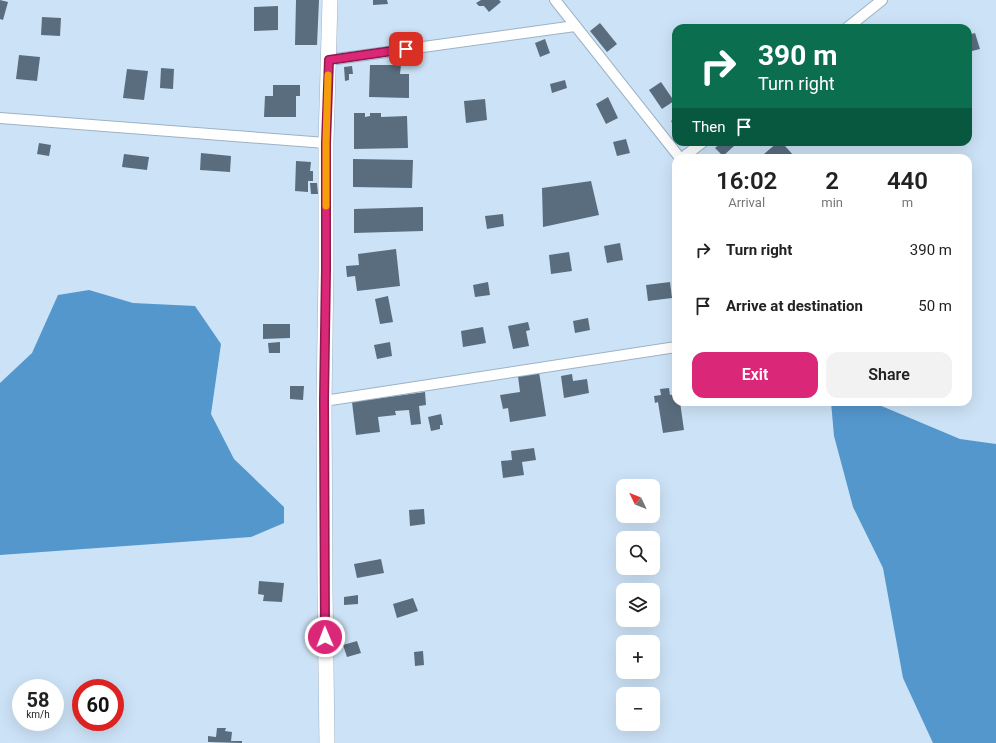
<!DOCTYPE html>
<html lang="en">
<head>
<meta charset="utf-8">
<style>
	body { margin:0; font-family:Roboto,sans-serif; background:#f2f2f2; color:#222; height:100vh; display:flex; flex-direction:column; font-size:15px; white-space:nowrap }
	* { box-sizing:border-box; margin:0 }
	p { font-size:13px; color:#767676 }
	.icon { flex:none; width:22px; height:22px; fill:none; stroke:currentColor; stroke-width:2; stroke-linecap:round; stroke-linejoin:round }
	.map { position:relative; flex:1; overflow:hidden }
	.side { position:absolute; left:672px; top:154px; width:300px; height:252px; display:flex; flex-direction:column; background:#fff; border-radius:12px; box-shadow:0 4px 16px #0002 }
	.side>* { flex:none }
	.guide { position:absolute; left:672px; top:24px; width:300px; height:122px; border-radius:12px; box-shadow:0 4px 16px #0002; background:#0b6e4f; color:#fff; overflow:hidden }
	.needle { width:26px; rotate:313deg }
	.fabs { position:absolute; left:616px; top:479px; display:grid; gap:8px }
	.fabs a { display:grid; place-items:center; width:44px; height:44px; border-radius:8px; background:#fff; box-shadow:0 4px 16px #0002; font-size:20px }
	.speed { position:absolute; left:12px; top:679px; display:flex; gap:8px; font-size:20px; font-weight:700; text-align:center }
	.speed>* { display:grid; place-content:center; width:52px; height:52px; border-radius:50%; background:#fff; box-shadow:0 4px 16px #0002; line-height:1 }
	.speed small { font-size:10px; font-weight:400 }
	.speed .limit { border:6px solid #d22; background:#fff; color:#111 }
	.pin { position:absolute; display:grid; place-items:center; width:34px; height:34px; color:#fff; margin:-17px; border-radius:8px; box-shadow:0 2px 6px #0006 }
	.me { position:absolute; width:44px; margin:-22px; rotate:359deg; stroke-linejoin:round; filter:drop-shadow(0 0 3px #0008) }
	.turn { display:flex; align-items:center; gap:14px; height:84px; padding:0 20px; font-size:18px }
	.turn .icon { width:52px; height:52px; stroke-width:2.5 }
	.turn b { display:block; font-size:28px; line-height:34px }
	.then { display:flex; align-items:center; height:38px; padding:0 20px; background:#0003; gap:8px; font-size:15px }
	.eta { display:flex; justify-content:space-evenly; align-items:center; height:68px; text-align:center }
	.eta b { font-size:24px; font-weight:600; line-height:28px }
	.action { display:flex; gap:8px; margin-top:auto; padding:8px 20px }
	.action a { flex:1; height:46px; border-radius:12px; background:#db2777; color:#fff; font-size:16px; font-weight:600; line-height:46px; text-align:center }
	.action a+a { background:#f2f2f2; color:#222 }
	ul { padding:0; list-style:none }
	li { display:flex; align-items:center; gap:12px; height:56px; padding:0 20px }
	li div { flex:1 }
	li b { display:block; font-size:15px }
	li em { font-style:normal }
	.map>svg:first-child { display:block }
	.water { fill:#5497cd }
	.building { fill:#596d7e }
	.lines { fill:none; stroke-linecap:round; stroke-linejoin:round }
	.street-casing { stroke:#9db2c5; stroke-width:12 }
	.primary-casing { stroke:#9db2c5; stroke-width:16 }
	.street { stroke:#fff; stroke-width:10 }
	.primary { stroke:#fff; stroke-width:15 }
	.route-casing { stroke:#8e194d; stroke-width:10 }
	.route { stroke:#db2777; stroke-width:7 }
	.slow { stroke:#f59e0b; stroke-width:7 }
</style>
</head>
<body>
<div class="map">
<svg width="996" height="743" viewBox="0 0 996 743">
	<rect width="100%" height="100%" fill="#cce2f6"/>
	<g class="water">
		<polygon points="89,290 133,303 195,306 221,344 211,414 234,459 284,507 284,523 251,537 0,555 0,383 32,353 58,295"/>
		<polygon points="831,402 872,402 960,439 996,444 996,743 933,743 903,678 883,568 853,507 834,436"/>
	</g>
	<g class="building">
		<polygon points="0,0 8,2 3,20 0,19"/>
		<polygon points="296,0 319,0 317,45 295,45"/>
		<polygon points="373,0 387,0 388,4 373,5"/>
		<polygon points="481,0 499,0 501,2 489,12 484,6 479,6 476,3"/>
		<polygon points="278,6 278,30 254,31 254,7"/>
		<polygon points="42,17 61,18 60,36 41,35"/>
		<polygon points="600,23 617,44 607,52 590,31"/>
		<polygon points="975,33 980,49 968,52 968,35"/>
		<polygon points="545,39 550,53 540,57 535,43"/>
		<polygon points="19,55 40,57 37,81 16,79"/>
		<polygon points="370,65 401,65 400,74 409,74 409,98 369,97"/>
		<polygon points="352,66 353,74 349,74 349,80 345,81 344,67"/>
		<polygon points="161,68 174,69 173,89 160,88"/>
		<polygon points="127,69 148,71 144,100 123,98"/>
		<polygon points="565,80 567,88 552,93 550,84"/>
		<polygon points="661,82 674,101 662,109 649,90"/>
		<polygon points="273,85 300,85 300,96 296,96 296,117 264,117 265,96 273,96"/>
		<polygon points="608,97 618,118 606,124 596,104"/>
		<polygon points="485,99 487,120 466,123 464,101"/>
		<polygon points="354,113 365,113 365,117 370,116 370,113 381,113 381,117 407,116 408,148 354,149"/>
		<polygon points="676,117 676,128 671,121"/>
		<polygon points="626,139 630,153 617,156 613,142"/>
		<polygon points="722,142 730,142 734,146 723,156 715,148"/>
		<polygon points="778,142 790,142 785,146 794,156 792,158 767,158 764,154"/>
		<polygon points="39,143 51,145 49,156 37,154"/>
		<polygon points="201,153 231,156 230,172 200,170"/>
		<polygon points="124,154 149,157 147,170 122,167"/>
		<polygon points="353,159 413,160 412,188 353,187"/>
		<polygon points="296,161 311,162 310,171 313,171 313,181 308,181 308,192 295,191"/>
		<polygon points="591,181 599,215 543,227 542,188"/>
		<polygon points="310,183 317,183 318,194 311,194"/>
		<polygon points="423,207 423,231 354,233 354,209"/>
		<polygon points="503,214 504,226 487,229 485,216"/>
		<polygon points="620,243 623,260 607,263 604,246"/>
		<polygon points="396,249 400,286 357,291 355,276 347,277 346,266 359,265 358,254"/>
		<polygon points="569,252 572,271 551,274 549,255"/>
		<polygon points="488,282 490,295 475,297 473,285"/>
		<polygon points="670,282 672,298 648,301 646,285"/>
		<polygon points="388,296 393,322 380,324 375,299"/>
		<polygon points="588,318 590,330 575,333 573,321"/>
		<polygon points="528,322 530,330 526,331 529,346 513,349 508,326"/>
		<polygon points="263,324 290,324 290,338 263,339"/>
		<polygon points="483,327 486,343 463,347 461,331"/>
		<polygon points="280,342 280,353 269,353 268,343"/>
		<polygon points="390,342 392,356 377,359 374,345"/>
		<polygon points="539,372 546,416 510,422 508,408 503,409 500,395 520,392 518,376"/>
		<polygon points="572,374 573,381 587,379 589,393 564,398 561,376"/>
		<polygon points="290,386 304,386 303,400 290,399"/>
		<polygon points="669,388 670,395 676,394 676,402 680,402 684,430 663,433 658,402 655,403 654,396 661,395 660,389"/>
		<polygon points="425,392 426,405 419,406 421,424 411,425 409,410 395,411 396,415 378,417 380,432 356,435 352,402"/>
		<polygon points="441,414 443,425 440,425 440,429 431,431 428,417"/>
		<polygon points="534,448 536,460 522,462 524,475 503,478 501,461 512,460 511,451"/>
		<polygon points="424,509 425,524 410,526 409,510"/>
		<polygon points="381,559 384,573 357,578 354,564"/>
		<polygon points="259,581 284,583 282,602 263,601 264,595 258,594"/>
		<polygon points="358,595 358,604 344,605 344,597"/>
		<polygon points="413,598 418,611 397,618 393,604"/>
		<polygon points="357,641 361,653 347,657 343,645"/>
		<polygon points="423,651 424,665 415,666 414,652"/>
		<polygon points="217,728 226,728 225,731 232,732 231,741 242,741 242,743 208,742 208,736 216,737"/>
	</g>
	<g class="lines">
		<defs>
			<g id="street">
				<polyline points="555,0 680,158"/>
				<polyline points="847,28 882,0"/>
				<polyline points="329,60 575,26"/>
				<polyline points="0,118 326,143"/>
				<polyline points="682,158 703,142"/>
				<polyline points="324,401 676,347"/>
			</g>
			<polyline id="primary" points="327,743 325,590 324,401 326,270 326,143 330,0"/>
		</defs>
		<use href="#street" class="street-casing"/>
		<use href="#primary" class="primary-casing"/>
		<use href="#street" class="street"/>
		<use href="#primary" class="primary"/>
	</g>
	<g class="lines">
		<defs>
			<polyline id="route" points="325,637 324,400 326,270 326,143 329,60 406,49"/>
		</defs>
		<use href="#route" class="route-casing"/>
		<use href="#route" class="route"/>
		<polyline class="slow" points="326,206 326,143 328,75"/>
	</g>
</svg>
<div class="fabs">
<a><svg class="needle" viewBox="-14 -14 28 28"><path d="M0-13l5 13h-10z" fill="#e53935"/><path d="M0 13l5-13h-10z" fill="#767676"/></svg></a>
<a><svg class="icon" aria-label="search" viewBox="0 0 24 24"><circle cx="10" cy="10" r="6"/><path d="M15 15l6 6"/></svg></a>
<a><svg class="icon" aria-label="layers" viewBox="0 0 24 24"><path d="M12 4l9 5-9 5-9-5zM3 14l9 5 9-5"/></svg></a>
<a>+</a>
<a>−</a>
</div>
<div class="speed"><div>58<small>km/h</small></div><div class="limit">60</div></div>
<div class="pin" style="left:406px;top:49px;background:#d93025"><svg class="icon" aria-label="arrive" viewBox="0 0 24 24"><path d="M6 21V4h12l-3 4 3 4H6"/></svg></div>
<svg class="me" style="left:325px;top:637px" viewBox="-20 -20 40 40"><circle r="17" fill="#db2777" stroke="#fff" stroke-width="3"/><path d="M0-11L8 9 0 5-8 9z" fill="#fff"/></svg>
<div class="guide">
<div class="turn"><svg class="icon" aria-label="right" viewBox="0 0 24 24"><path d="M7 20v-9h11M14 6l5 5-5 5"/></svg><div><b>390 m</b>Turn right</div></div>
<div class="then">Then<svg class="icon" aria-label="arrive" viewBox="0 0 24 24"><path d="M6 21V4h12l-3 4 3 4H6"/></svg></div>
</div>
<section class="side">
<div class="eta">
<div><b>16:02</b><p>Arrival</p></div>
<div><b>2</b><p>min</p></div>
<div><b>440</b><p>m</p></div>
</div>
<ul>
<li><svg class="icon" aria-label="right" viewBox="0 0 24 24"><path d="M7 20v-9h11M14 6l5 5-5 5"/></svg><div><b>Turn right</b></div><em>390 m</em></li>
<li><svg class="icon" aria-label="arrive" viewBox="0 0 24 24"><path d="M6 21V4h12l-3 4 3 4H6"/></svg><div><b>Arrive at destination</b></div><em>50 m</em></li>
</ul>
<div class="action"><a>Exit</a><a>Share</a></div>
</section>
</div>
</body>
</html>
